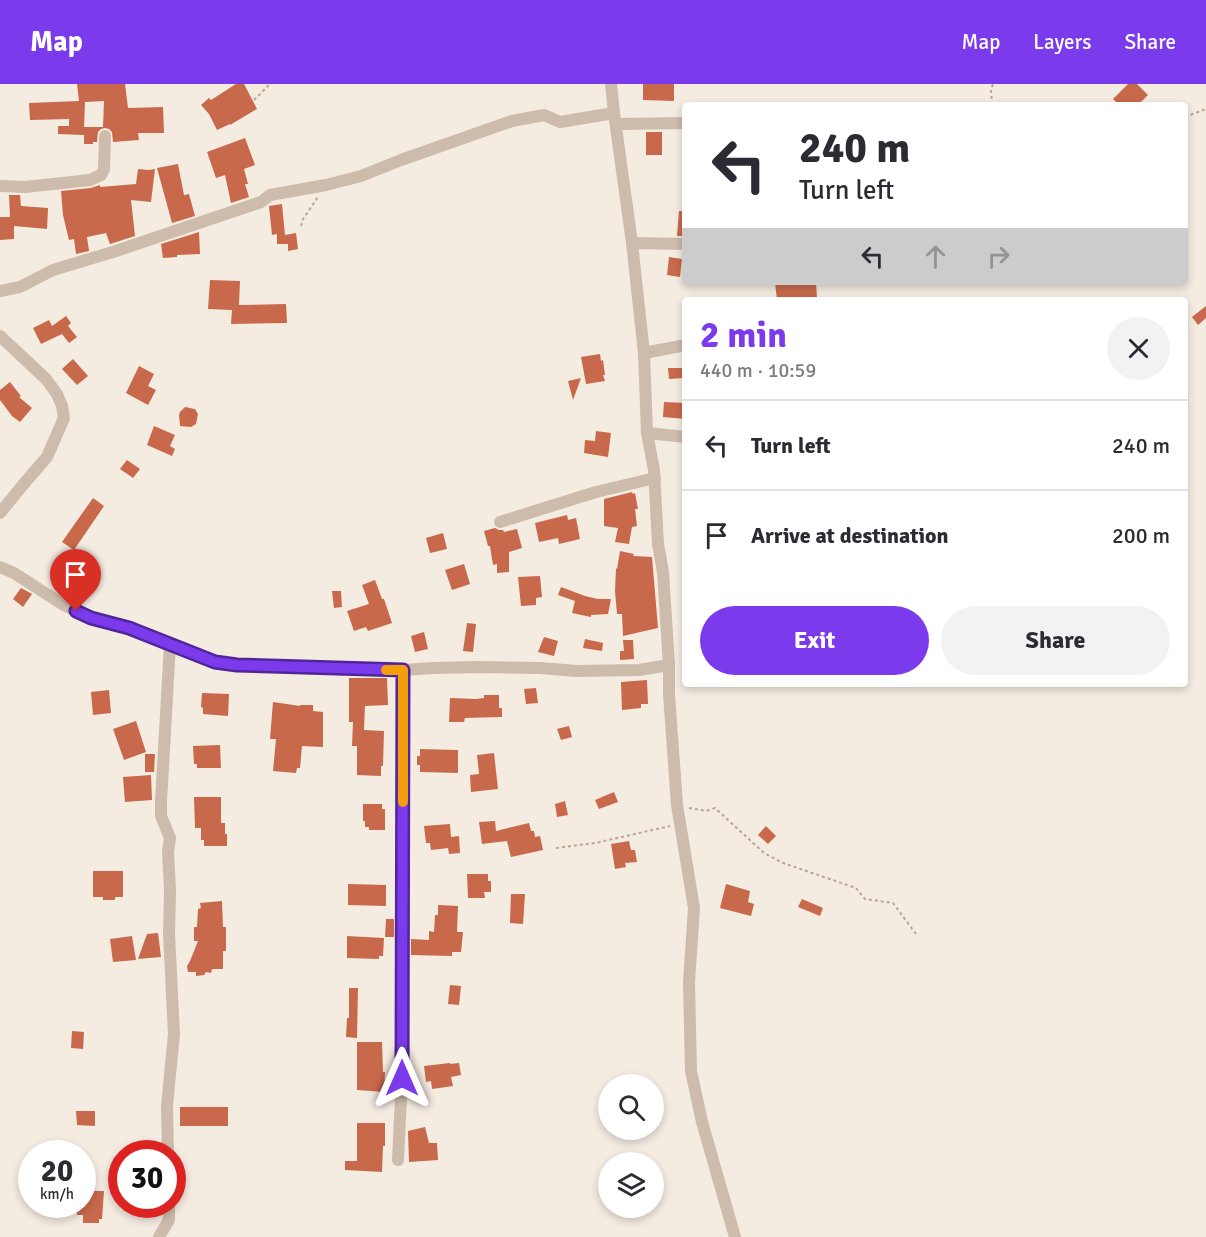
<!DOCTYPE html>
<html lang="en">
<head>
<meta charset="utf-8">
<style>
	body { margin:0; font-family:Signika,sans-serif; background:#f2f2f3; color:#2b2b33; height:100vh; display:flex; flex-direction:column; font-size:22px; white-space:nowrap }
	* { box-sizing:border-box; margin:0 }
	p { font-size:20px; color:#7c7c81 }
	.icon { flex:none; width:33px; height:33px; fill:none; stroke:currentColor; stroke-width:2; stroke-linecap:round; stroke-linejoin:round }
	.map { position:relative; flex:1; overflow:hidden }
	.side { position:absolute; left:682px; top:213px; width:506px; height:390px; display:flex; flex-direction:column; background:#fff; border-radius:6px; box-shadow:0 3px 9px #0003 }
	.side>* { flex:none }
	.guide { position:absolute; left:682px; top:18px; width:506px; height:183px; border-radius:6px; box-shadow:0 3px 9px #0003; background:#fff; color:#2b2b33; overflow:hidden }
	.buttons { position:absolute; left:598px; top:990px; display:grid; gap:12px }
	.buttons a { display:grid; place-items:center; width:66px; height:66px; border-radius:50%; background:#fff; box-shadow:0 3px 9px #0003; font-size:30px }
	.speed { position:absolute; left:18px; top:1056px; display:flex; gap:12px; font-size:30px; font-weight:700; text-align:center }
	.speed>* { display:grid; place-content:center; width:78px; height:78px; border-radius:50%; background:#fff; box-shadow:0 3px 9px #0003; line-height:1 }
	.speed small { font-size:15px; font-weight:400 }
	.speed .limit { border:9px solid #d22; background:#fff; color:#111 }
	.pin { position:absolute; display:grid; place-items:center; width:51px; height:51px; color:#fff; margin:-62px -26px; border-radius:50% 50% 50% 0; rotate:-45deg; box-shadow:0 0 6px #0007 }
	.pin .icon { rotate:45deg }
	.me { position:absolute; width:66px; margin:-33px; rotate:0deg; stroke-linejoin:round; filter:drop-shadow(0 0 4px #0008) }
	.turn { display:flex; align-items:center; gap:21px; height:126px; padding:0 18px; font-size:27px }
	.turn .icon { width:78px; height:78px; stroke-width:2.5 }
	.turn b { display:block; font-size:42px; line-height:51px }
	.lanes { display:flex; align-items:center; height:57px; padding:0 18px; background:#0003; justify-content:center; gap:30px; direction:ltr }
	.lanes .off { opacity:.35 }
	.round { display:grid; place-items:center; flex:none; width:63px; height:63px; border-radius:32px; background:#f2f2f3 }
	.overview { display:flex; align-items:center; justify-content:space-between; height:102px; padding:0 18px }
	h1 { font-size:36px; font-weight:700; line-height:45px; color:#7c3aed }
	.primary-button { display:flex; gap:12px; margin-top:auto; padding:12px 18px }
	.primary-button a { flex:1; height:69px; border-radius:36px; background:#7c3aed; color:#fff; font-size:24px; font-weight:700; line-height:69px; text-align:center }
	.primary-button a+a { background:#f2f2f3; color:#2b2b33 }
	ul { padding:0; list-style:none }
	li { display:flex; align-items:center; gap:18px; height:90px; padding:0 18px; border-top:2px solid #e1e1e2 }
	li div { flex:1 }
	li b { display:block; font-size:22px }
	li em { font-style:normal }
	header { display:flex; align-items:center; gap:36px; box-sizing:border-box; height:84px; padding:0 30px; background:#7c3aed; color:#fff }
	header strong { font-size:28px }
	nav { display:flex; gap:33px; margin-inline-start:auto; font-size:21px }
	.map>svg:first-child { display:block }
	.building { fill:#c8694b; fill-rule:evenodd }
	.lines { fill:none; stroke-linecap:round; stroke-linejoin:round }
	.path { stroke:#b9a596; stroke-width:2; stroke-dasharray:3 3; stroke-linecap:butt }
	.street { stroke:#cdbbac; stroke-width:12 }
	.route-casing { stroke:#51269a; stroke-width:15 }
	.route { stroke:#7c3aed; stroke-width:10 }
	.slow { stroke:#f59e0b; stroke-width:10 }
</style>
</head>
<body>
<header>
<strong>Map</strong>
<nav><a>Map</a><a>Layers</a><a>Share</a></nav>
</header>
<div class="map">
<svg width="1206" height="1153" viewBox="0 0 1206 1153">
	<rect width="100%" height="100%" fill="#f4ebe1"/>
	<g class="building">
		<path d="M 77,0 L 125,0 L 128,24 L 163,23 L 164,49 L 138,49 L 139,56 L 113,58 L 112,48 L 109,45 L 105,44 L 101,45 L 98,48 L 97,58 L 93,58 L 93,60 L 84,60 L 84,51 L 58,50 L 58,42 L 69,42 L 69,35 L 30,36 L 29,19 L 79,17 ZM 104,17 L 103,43 L 84,43 L 85,18 Z"/>
		<polygon points="236,0 244,0 257,25 230,41 230,40 217,46 209,30 201,21 209,14 211,16"/>
		<polygon points="643,0 674,0 674,17 643,16"/>
		<polygon points="1128,0 1137,0 1148,11 1138,21 1119,21 1113,15"/>
		<rect x="646" y="48" width="16" height="23"/>
		<polygon points="245,54 255,81 244,85 248,100 245,100 249,113 231,119 225,91 216,94 207,68"/>
		<polygon points="178,80 184,111 189,110 195,132 172,139 157,84"/>
		<polygon points="138,85 149,86 155,85 151,118 131,116 135,152 110,160 106,149 87,153 89,167 76,170 74,155 69,156 63,131 61,107 91,104 100,101 100,103 136,100"/>
		<polygon points="9,111 20,111 21,122 48,124 47,145 14,142 14,155 0,156 0,133 10,133"/>
		<polygon points="282,120 285,151 296,149 298,165 288,167 288,160 277,160 277,150 272,151 269,122"/>
		<polygon points="679,127 686,127 686,152 677,152"/>
		<polygon points="199,148 200,170 177,171 177,173 163,174 161,160"/>
		<polygon points="669,173 682,175 680,193 667,191"/>
		<polygon points="210,196 240,197 239,221 286,220 287,239 231,240 232,226 208,225"/>
		<polygon points="784,198 816,198 817,214 777,216 775,199"/>
		<polygon points="1206,222 1206,234 1198,241 1192,233"/>
		<polygon points="66,232 71,239 68,242 77,253 69,259 62,250 41,260 33,244 49,236 52,242"/>
		<polygon points="600,270 601,277 603,276 605,291 603,291 605,297 586,300 581,273"/>
		<polygon points="73,275 88,292 77,301 62,285"/>
		<polygon points="139,282 154,290 148,302 156,306 148,321 126,309"/>
		<polygon points="668,284 683,284 684,294 669,295"/>
		<polygon points="581,294 573,316 568,297"/>
		<polygon points="10,298 21,312 19,313 32,324 20,338 12,332 0,316 0,306"/>
		<polygon points="664,318 686,319 686,335 663,333"/>
		<polygon points="185,323 195,325 198,330 196,340 191,343 180,342 179,331 180,328"/>
		<polygon points="154,342 175,351 170,362 175,365 172,372 147,361"/>
		<polygon points="596,347 611,349 608,373 584,369 585,356 595,357"/>
		<polygon points="127,376 140,385 133,394 120,385"/>
		<polygon points="632,408 633,410 635,409 638,425 635,425 637,442 632,443 629,460 615,458 618,444 604,442 604,415"/>
		<polygon points="93,414 104,422 74,466 62,458"/>
		<polygon points="567,431 568,436 576,434 580,455 559,460 558,454 539,458 535,439"/>
		<polygon points="495,444 499,446 503,446 504,448 517,445 522,464 509,468 509,488 497,489 497,480 493,481 490,462 488,462 484,447"/>
		<polygon points="443,449 447,465 430,469 426,454"/>
		<polygon points="620,467 634,470 633,472 652,473 658,544 623,552 622,530 617,530 615,507 616,484 617,485"/>
		<polygon points="464,480 470,500 452,506 445,486"/>
		<polygon points="540,492 542,513 536,514 536,521 521,522 518,493"/>
		<polygon points="375,496 382,515 384,515 392,539 368,547 366,543 354,547 347,527 369,520 362,501"/>
		<polygon points="561,503 585,512 598,515 611,515 608,530 591,531 591,533 572,529 575,517 558,511"/>
		<polygon points="21,504 32,510 23,523 13,515"/>
		<polygon points="332,507 341,507 342,523 334,524"/>
		<polygon points="467,539 476,540 473,568 463,567"/>
		<polygon points="424,548 428,565 415,568 411,552"/>
		<polygon points="544,553 558,557 554,572 538,568"/>
		<polygon points="585,555 603,559 602,567 583,564"/>
		<polygon points="623,556 633,556 634,575 620,576 620,567 624,567"/>
		<polygon points="349,594 387,594 388,621 365,622 364,646 384,647 383,682 381,682 381,692 357,691 357,662 352,662 353,638 349,638"/>
		<polygon points="647,596 648,620 641,620 641,624 622,626 621,598"/>
		<polygon points="536,604 538,619 526,620 524,605"/>
		<polygon points="109,606 111,629 93,631 91,608"/>
		<polygon points="202,609 229,610 228,632 203,630 203,624 201,623"/>
		<polygon points="484,611 499,611 499,624 502,624 502,633 465,634 464,638 449,638 450,614 476,615 484,614"/>
		<polygon points="273,618 300,622 300,621 313,621 313,627 323,628 323,663 302,662 300,684 297,684 296,689 273,687 276,655 270,655"/>
		<polygon points="136,637 146,668 124,676 113,645"/>
		<polygon points="569,642 572,653 561,656 557,645"/>
		<polygon points="220,661 221,684 197,684 197,680 194,680 193,662"/>
		<polygon points="420,665 458,666 458,689 420,688 420,681 417,681 417,672 420,672"/>
		<polygon points="494,669 498,705 471,708 470,691 479,690 477,671"/>
		<polygon points="145,670 155,670 154,688 145,688"/>
		<polygon points="151,691 152,716 125,718 123,693"/>
		<polygon points="614,708 618,718 599,725 595,716"/>
		<polygon points="194,713 221,713 221,739 225,739 225,750 227,750 227,762 204,762 204,756 201,756 201,744 195,744"/>
		<polygon points="565,717 568,731 557,733 555,720"/>
		<polygon points="363,720 382,720 382,725 385,725 385,746 369,746 369,743 365,743 365,737 363,737"/>
		<polygon points="495,737 496,747 529,739 531,747 534,747 535,753 540,752 543,766 511,773 507,757 482,760 479,738"/>
		<polygon points="450,740 451,753 459,752 460,769 449,770 448,764 431,766 430,759 426,759 424,742"/>
		<polygon points="766,742 776,752 768,760 758,751"/>
		<polygon points="629,757 631,766 635,766 637,778 625,779 626,783 615,785 611,760"/>
		<polygon points="93,787 123,787 123,813 115,813 115,816 103,816 103,813 93,813"/>
		<polygon points="467,790 488,790 488,797 491,797 491,808 484,808 485,814 468,814"/>
		<polygon points="348,800 386,801 386,822 348,821"/>
		<polygon points="726,800 750,807 748,818 754,820 751,832 720,824"/>
		<polygon points="511,810 525,810 523,840 510,839"/>
		<polygon points="802,815 823,824 820,832 798,823"/>
		<polygon points="222,817 223,843 226,843 226,867 223,867 223,885 212,885 211,889 206,888 204,891 196,892 196,888 188,888 187,882 190,877 198,857 194,857 194,843 197,843 198,825 201,824 200,819"/>
		<polygon points="438,821 458,822 457,848 463,848 461,868 452,868 452,872 411,871 411,855 429,856 429,847 434,848 435,831 438,831"/>
		<polygon points="386,835 394,835 394,853 385,853"/>
		<polygon points="158,849 161,873 138,875 147,850"/>
		<polygon points="132,852 136,876 113,878 110,855"/>
		<polygon points="347,852 384,854 383,872 379,872 379,875 347,874"/>
		<polygon points="450,901 461,902 459,921 448,920"/>
		<polygon points="349,904 358,904 357,954 346,953 347,934 349,934"/>
		<polygon points="72,947 84,948 83,965 71,964"/>
		<polygon points="357,958 382,958 383,988 385,988 384,1008 357,1006"/>
		<polygon points="450,979 450,980 459,979 461,991 451,993 453,1002 432,1005 431,997 426,998 424,982"/>
		<rect x="180" y="1023" width="48" height="19"/>
		<polygon points="76,1027 95,1027 95,1042 77,1041"/>
		<polygon points="357,1039 385,1039 385,1062 383,1062 382,1088 345,1086 345,1077 357,1077"/>
		<polygon points="425,1043 429,1059 437,1059 438,1076 409,1078 408,1047"/>
		<polygon points="94,1107 104,1107 102,1135 99,1135 99,1139 83,1139 83,1131 77,1131 77,1120 82,1120 82,1109 94,1109"/>
	</g>
	<g class="lines">
		<g class="path">
			<polyline points="254,16 270,0"/>
			<polyline points="992,21 991,6 993,0"/>
			<polyline points="1185,33 1206,25"/>
			<polyline points="301,142 303,135 318,113"/>
			<polyline points="689,724 706,727 715,724 764,769 783,779 856,804 865,815 893,819 916,850"/>
			<polyline points="556,764 595,759 670,742"/>
		</g>
		<g class="street">
			<polyline points="616,40 686,39"/>
			<polyline points="0,102 25,103 90,96 101,91 104,85 105,52"/>
			<polyline points="632,159 686,160"/>
			<polyline points="0,207 20,203 53,186 116,167 261,118 270,111 326,101 361,92 401,76 512,37 544,31 560,38 614,29"/>
			<polyline points="0,252 46,295 57,310 62,322 64,334 47,373 22,402 0,429"/>
			<polyline points="644,269 686,261"/>
			<polyline points="647,349 686,353"/>
			<polyline points="500,438 596,408 655,394"/>
			<polyline points="0,483 14,489 62,520 91,534 129,544 215,578 237,581 320,585 403,586 434,584 477,583 540,584 576,587 639,586 669,581 663,488 658,460 654,386 647,349 644,269 632,159 614,29 611,0"/>
			<polyline points="669,581 669,610 677,721 694,824 689,898 691,987 702,1038 735,1153"/>
			<polyline points="168,1070 167,1021 174,950 169,850 170,806 168,768 170,754 161,732 161,718 170,560"/>
			<polyline points="398,1076 402,994 403,586"/>
			<polyline points="159,1153 169,1136 169,1120"/>
		</g>
	</g>
	<g class="lines">
		<defs>
			<polyline id="route" points="76,527 91,534 129,544 215,578 237,581 403,586 402,994"/>
		</defs>
		<use href="#route" class="route-casing"/>
		<use href="#route" class="route"/>
		<polyline class="slow" points="386,586 403,586 403,718"/>
	</g>
</svg>
<div class="buttons">
<a><svg class="icon" aria-label="search" viewBox="0 0 24 24"><circle cx="10" cy="10" r="6"/><path d="M15 15l6 6"/></svg></a>
<a><svg class="icon" aria-label="layers" viewBox="0 0 24 24"><path d="M12 4l9 5-9 5-9-5zM3 14l9 5 9-5"/></svg></a>
</div>
<div class="speed"><div>20<small>km/h</small></div><div class="limit">30</div></div>
<div class="pin" style="left:76px;top:527px;background:#d93025"><svg class="icon" aria-label="arrive" viewBox="0 0 24 24"><path d="M6 21V4h12l-3 4 3 4H6"/></svg></div>
<svg class="me" style="left:402px;top:994px" viewBox="-20 -20 40 40"><path d="M0-17L14 15 0 8-14 15z" fill="#7c3aed" stroke="#fff" stroke-width="4"/></svg>
<div class="guide">
<div class="turn"><svg class="icon" aria-label="left" viewBox="0 0 24 24"><path d="M17 20v-9H6M10 6l-5 5 5 5"/></svg><div><b>240 m</b>Turn left</div></div>
<div class="lanes"><svg class="icon" aria-label="left" viewBox="0 0 24 24"><path d="M17 20v-9H6M10 6l-5 5 5 5"/></svg><svg class="icon off" aria-label="ahead" viewBox="0 0 24 24"><path d="M12 20V5M6 11l6-6 6 6"/></svg><svg class="icon off" aria-label="right" viewBox="0 0 24 24"><path d="M7 20v-9h11M14 6l5 5-5 5"/></svg></div>
</div>
<section class="side">
<div class="overview"><div><h1>2 min</h1><p>440 m · 10:59</p></div><a class="round"><svg class="icon" aria-label="close" viewBox="0 0 24 24"><path d="M6 6l12 12M18 6L6 18"/></svg></a></div>
<ul>
<li><svg class="icon" aria-label="left" viewBox="0 0 24 24"><path d="M17 20v-9H6M10 6l-5 5 5 5"/></svg><div><b>Turn left</b></div><em>240 m</em></li>
<li><svg class="icon" aria-label="arrive" viewBox="0 0 24 24"><path d="M6 21V4h12l-3 4 3 4H6"/></svg><div><b>Arrive at destination</b></div><em>200 m</em></li>
</ul>
<div class="primary-button"><a>Exit</a><a>Share</a></div>
</section>
</div>
</body>
</html>
